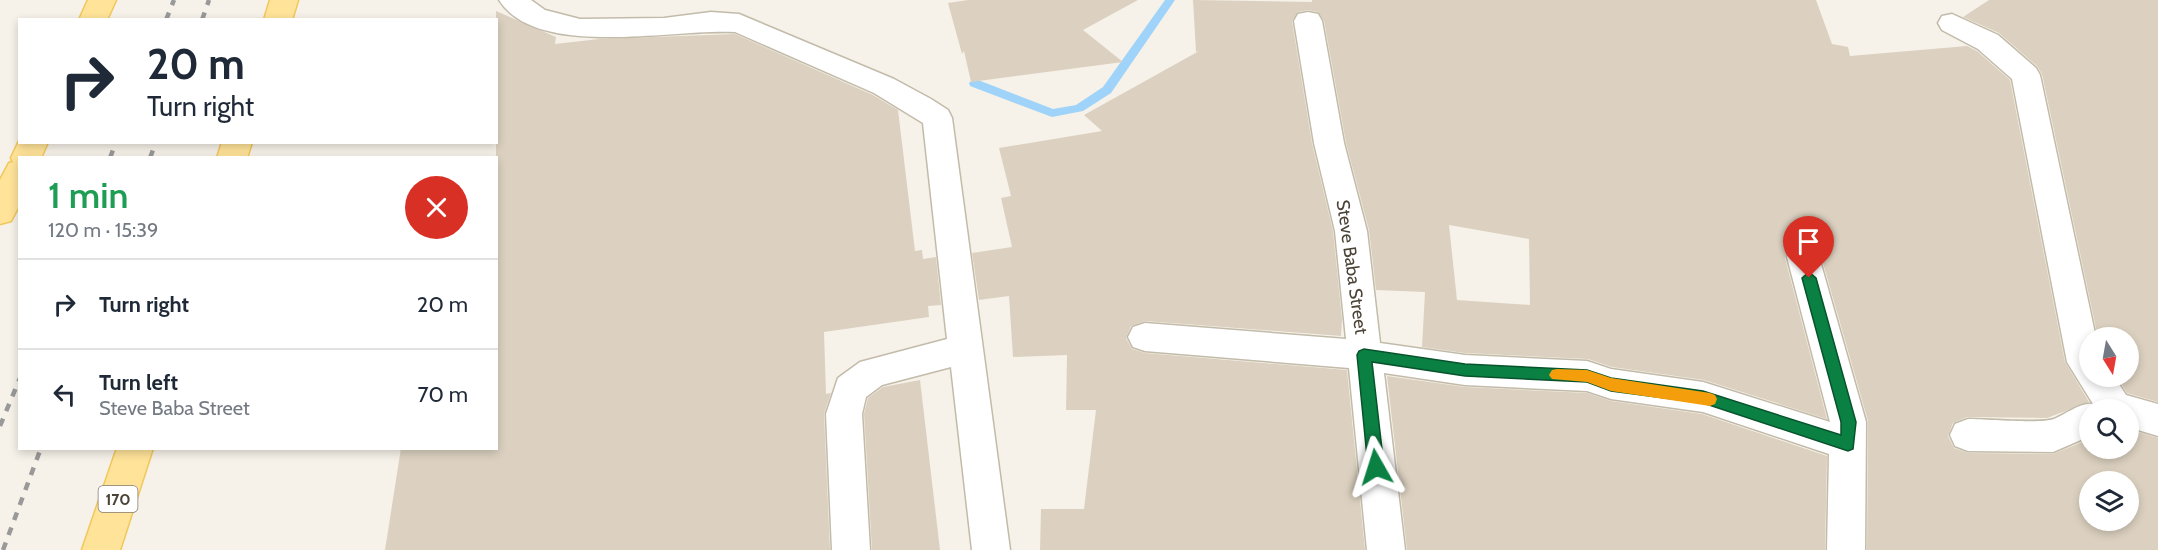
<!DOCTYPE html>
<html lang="en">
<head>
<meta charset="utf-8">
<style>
	body { margin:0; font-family:Cabin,sans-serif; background:#f6f6f7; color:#1f2937; height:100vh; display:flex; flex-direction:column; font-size:22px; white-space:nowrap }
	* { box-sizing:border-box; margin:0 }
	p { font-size:20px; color:#747a83 }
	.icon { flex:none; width:33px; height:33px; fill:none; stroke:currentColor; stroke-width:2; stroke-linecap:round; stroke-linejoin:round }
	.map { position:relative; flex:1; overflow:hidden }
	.sheet { position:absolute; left:18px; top:156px; width:480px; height:294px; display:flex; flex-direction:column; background:#fff; border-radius:0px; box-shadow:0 3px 9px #0003 }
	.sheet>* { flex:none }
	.guide { position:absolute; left:18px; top:18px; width:480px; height:126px; border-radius:0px; box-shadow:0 3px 9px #0003; background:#fff; color:#1f2937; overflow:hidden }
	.needle { width:39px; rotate:169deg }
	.controls { position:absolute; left:2079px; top:327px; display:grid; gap:12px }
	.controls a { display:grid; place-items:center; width:60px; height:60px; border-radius:50%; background:#fff; box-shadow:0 3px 9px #0003; font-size:30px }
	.pin { position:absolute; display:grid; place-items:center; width:51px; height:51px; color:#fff; margin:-62px -26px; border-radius:50% 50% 50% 0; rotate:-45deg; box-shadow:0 0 6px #0007 }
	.pin .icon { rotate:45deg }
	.me { position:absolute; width:66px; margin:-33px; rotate:354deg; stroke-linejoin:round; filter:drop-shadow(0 0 4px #0008) }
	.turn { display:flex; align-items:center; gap:21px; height:126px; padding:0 30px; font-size:27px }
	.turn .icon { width:78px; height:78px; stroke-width:2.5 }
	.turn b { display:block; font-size:42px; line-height:51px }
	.round { display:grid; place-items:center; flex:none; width:63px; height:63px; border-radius:32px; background:#f6f6f7 }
	.headline { display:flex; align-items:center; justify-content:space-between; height:102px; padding:0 30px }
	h1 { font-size:36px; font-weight:600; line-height:45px; color:#1e9e55 }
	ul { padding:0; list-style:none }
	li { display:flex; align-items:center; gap:18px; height:90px; padding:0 30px; border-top:2px solid #e0e1e3 }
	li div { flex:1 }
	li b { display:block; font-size:22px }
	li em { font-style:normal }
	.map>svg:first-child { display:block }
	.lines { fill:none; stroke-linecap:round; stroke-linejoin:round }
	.stream { fill:#9fd3f9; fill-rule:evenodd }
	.building { fill:#dcd1c0; fill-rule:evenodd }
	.minor-casing { stroke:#c3bbaa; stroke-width:3 }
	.major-casing { stroke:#f2c75b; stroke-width:3 }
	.minor { fill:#fff; fill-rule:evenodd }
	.major { fill:#ffe399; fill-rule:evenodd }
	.rail { stroke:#999; stroke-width:4.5; stroke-dasharray:8 8; stroke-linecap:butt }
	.route { fill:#0b8043; stroke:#07532c; stroke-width:1.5 }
	.slow { fill:#f59e0b }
	.labels { text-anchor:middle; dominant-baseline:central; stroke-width:6; stroke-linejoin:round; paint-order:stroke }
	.shield { fill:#fff; stroke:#817b72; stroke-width:1.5 }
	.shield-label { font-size:16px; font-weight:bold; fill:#4b4336 }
	.street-label { font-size:18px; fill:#4b4336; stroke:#fff }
</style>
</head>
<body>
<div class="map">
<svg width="2158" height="550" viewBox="0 0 2158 550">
	<rect width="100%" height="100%" fill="#f6f2e9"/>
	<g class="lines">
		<polygon class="stream" points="1165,0 1175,0 1111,93 1083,111 1052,117 970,86 969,83 974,79 978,80 1053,109 1076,105 1103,87"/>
	</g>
	<g class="building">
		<polygon points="968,0 1138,0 1083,30 1123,62 971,82 964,51 962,54 948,3"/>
		<path d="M 1193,0 L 1312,2 L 1312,0 L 1816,0 L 1832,44 L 1848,47 L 1850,56 L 1967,46 L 1977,51 L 2010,80 L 2065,362 L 2089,402 L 2047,418 L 1967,417 L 1953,423 L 1948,436 L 1954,448 L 1968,453 L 2053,454 L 2090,439 L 2090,448 L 2128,448 L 2128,429 L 2158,438 L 2158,550 L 1867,550 L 1868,421 L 1821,256 L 1816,246 L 1804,242 L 1790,246 L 1785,258 L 1827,419 L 1704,380 L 1612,367 L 1588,359 L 1465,353 L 1422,347 L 1425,292 L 1376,290 L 1369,230 L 1346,143 L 1324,21 L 1318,12 L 1308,10 L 1298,12 L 1292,21 L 1312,143 L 1333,231 L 1342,319 L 1341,336 L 1145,321 L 1131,326 L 1126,338 L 1132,349 L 1145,353 L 1347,370 L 1365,550 L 1040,550 L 1041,509 L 1084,509 L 1096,410 L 1066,410 L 1067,355 L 1013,357 L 1009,296 L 979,300 L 972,253 L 1012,247 L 1001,198 L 1011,196 L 999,148 L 1102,131 L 1084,115 L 1199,51 L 1196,52 ZM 1449,225 L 1529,239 L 1530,305 L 1457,300 ZM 2090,482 L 2128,482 L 2128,520 L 2090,520 Z"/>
		<polygon points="1989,0 2158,0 2158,402 2127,393 2117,376 2128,376 2128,338 2098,338 2042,74 2037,66 1999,33 1963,17"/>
		<polygon points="496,11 556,37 555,44 599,39 735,34 873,95 898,110 915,251 922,250 923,259 936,257 941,305 928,306 929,317 824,332 826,394 831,393 824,414 830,550 385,550 401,448 496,448"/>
		<polygon points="1387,376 1465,387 1587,393 1611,401 1702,414 1827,456 1825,550 1407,550"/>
		<polygon points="920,380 940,550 872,550 864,414 868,398 883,387"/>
	</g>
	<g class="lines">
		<defs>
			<g id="minor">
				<path d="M 499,0 L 531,0 L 545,10 L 580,19 L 664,18 L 711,12 L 739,14 L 894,79 L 931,99 L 948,110 L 952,118 L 1010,550 L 972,550 L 951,367 L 882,385 L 866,397 L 862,414 L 870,550 L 832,550 L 826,414 L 838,378 L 860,362 L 947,339 L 923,123 L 874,93 L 735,32 C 675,28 537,60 499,0 Z"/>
				<polygon points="1308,12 1318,14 1322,21 1344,143 1367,231 1380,343 1465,355 1587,361 1611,369 1703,382 1830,422 1787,257 1791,248 1803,244 1815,248 1819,257 1866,422 1865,550 1827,550 1829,454 1703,412 1611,399 1587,391 1465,385 1384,373 1405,550 1367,550 1349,368 1145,351 1133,347 1128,337 1133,327 1145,323 1346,339 1335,231 1314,143 1294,21 1298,14"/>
				<path d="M 1952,14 L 1998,35 L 2036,68 L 2040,75 L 2096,338 L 2090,338 L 2090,376 L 2114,376 L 2126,395 L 2158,404 L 2158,436 L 2128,427 L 2128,410 L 2090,410 L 2090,436 L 2053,452 L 1968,451 L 1955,446 L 1950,435 L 1955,424 L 1968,419 C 1986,419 2040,424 2054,419 C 2066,414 2081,402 2093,404 L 2067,362 L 2012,79 L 1978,49 L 1942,30 L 1938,23 L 1942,16 Z"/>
			</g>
			<g id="major">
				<polygon points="88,0 116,0 107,20 79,20"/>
				<polygon points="270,0 298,0 292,20 264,20"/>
				<polygon points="20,139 20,142 48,142 41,158 20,158 20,204 11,221 0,224 0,180 9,163 13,162 11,158"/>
				<polygon points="222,142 252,142 247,158 217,158"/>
				<polygon points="117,448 153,448 120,550 82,550"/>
			</g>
		</defs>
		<use href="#minor" class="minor-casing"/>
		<use href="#major" class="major-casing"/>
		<use href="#minor" class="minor"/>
		<use href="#major" class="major"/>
		<g class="rail">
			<polyline points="166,20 174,0"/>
			<polyline points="202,20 209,0"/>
			<polyline points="110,158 116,142"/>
			<polyline points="150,158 156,142"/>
			<polyline points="0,426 20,378"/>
			<polyline points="3,550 41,448"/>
		</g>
	</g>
	<polygon class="route" points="1809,272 1816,278 1856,422 1853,449 1848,451 1703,403 1611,391 1587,382 1465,376 1372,362 1384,467 1381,472 1376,474 1371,472 1368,467 1357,355 1359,351 1364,349 1465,364 1587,370 1611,378 1703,391 1841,435 1841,422 1802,278"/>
	<polygon class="slow" points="1557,369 1587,370 1611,378 1710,393 1715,395 1717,399 1715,404 1710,406 1611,391 1587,382 1552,379 1549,375 1552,370"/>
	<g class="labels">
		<rect class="shield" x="98.5" y="486" width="39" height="26" rx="4.5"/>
		<g class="shield-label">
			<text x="118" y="499">170</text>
		</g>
		<g class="street-label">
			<text transform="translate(1352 267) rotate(82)">Steve Baba Street</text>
		</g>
	</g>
</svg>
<div class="controls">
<a><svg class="needle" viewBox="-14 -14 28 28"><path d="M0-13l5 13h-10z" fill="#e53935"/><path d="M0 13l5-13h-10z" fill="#747a83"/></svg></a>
<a><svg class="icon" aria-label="search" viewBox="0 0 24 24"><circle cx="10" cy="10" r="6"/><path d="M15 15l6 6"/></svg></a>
<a><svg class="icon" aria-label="layers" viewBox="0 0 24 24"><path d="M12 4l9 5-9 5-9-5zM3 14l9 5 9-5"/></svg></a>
</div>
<div class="pin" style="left:1809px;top:278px;background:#d93025"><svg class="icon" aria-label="arrive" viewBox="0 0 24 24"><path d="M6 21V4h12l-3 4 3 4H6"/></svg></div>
<svg class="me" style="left:1376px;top:467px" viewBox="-20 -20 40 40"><path d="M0-17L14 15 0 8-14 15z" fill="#0b8043" stroke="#fff" stroke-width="4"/></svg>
<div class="guide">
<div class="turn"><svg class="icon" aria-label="right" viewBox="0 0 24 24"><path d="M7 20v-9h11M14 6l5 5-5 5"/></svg><div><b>20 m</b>Turn right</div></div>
</div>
<section class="sheet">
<div class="headline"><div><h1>1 min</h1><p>120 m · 15:39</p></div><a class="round" style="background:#d93025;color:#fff"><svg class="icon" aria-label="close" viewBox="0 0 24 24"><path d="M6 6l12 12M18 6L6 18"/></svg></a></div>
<ul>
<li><svg class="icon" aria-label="right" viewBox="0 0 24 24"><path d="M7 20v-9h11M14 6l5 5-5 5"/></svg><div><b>Turn right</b></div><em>20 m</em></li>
<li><svg class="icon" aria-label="left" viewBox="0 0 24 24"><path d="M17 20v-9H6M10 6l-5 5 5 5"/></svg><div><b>Turn left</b><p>Steve Baba Street</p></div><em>70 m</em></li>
</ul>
</section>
</div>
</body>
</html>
